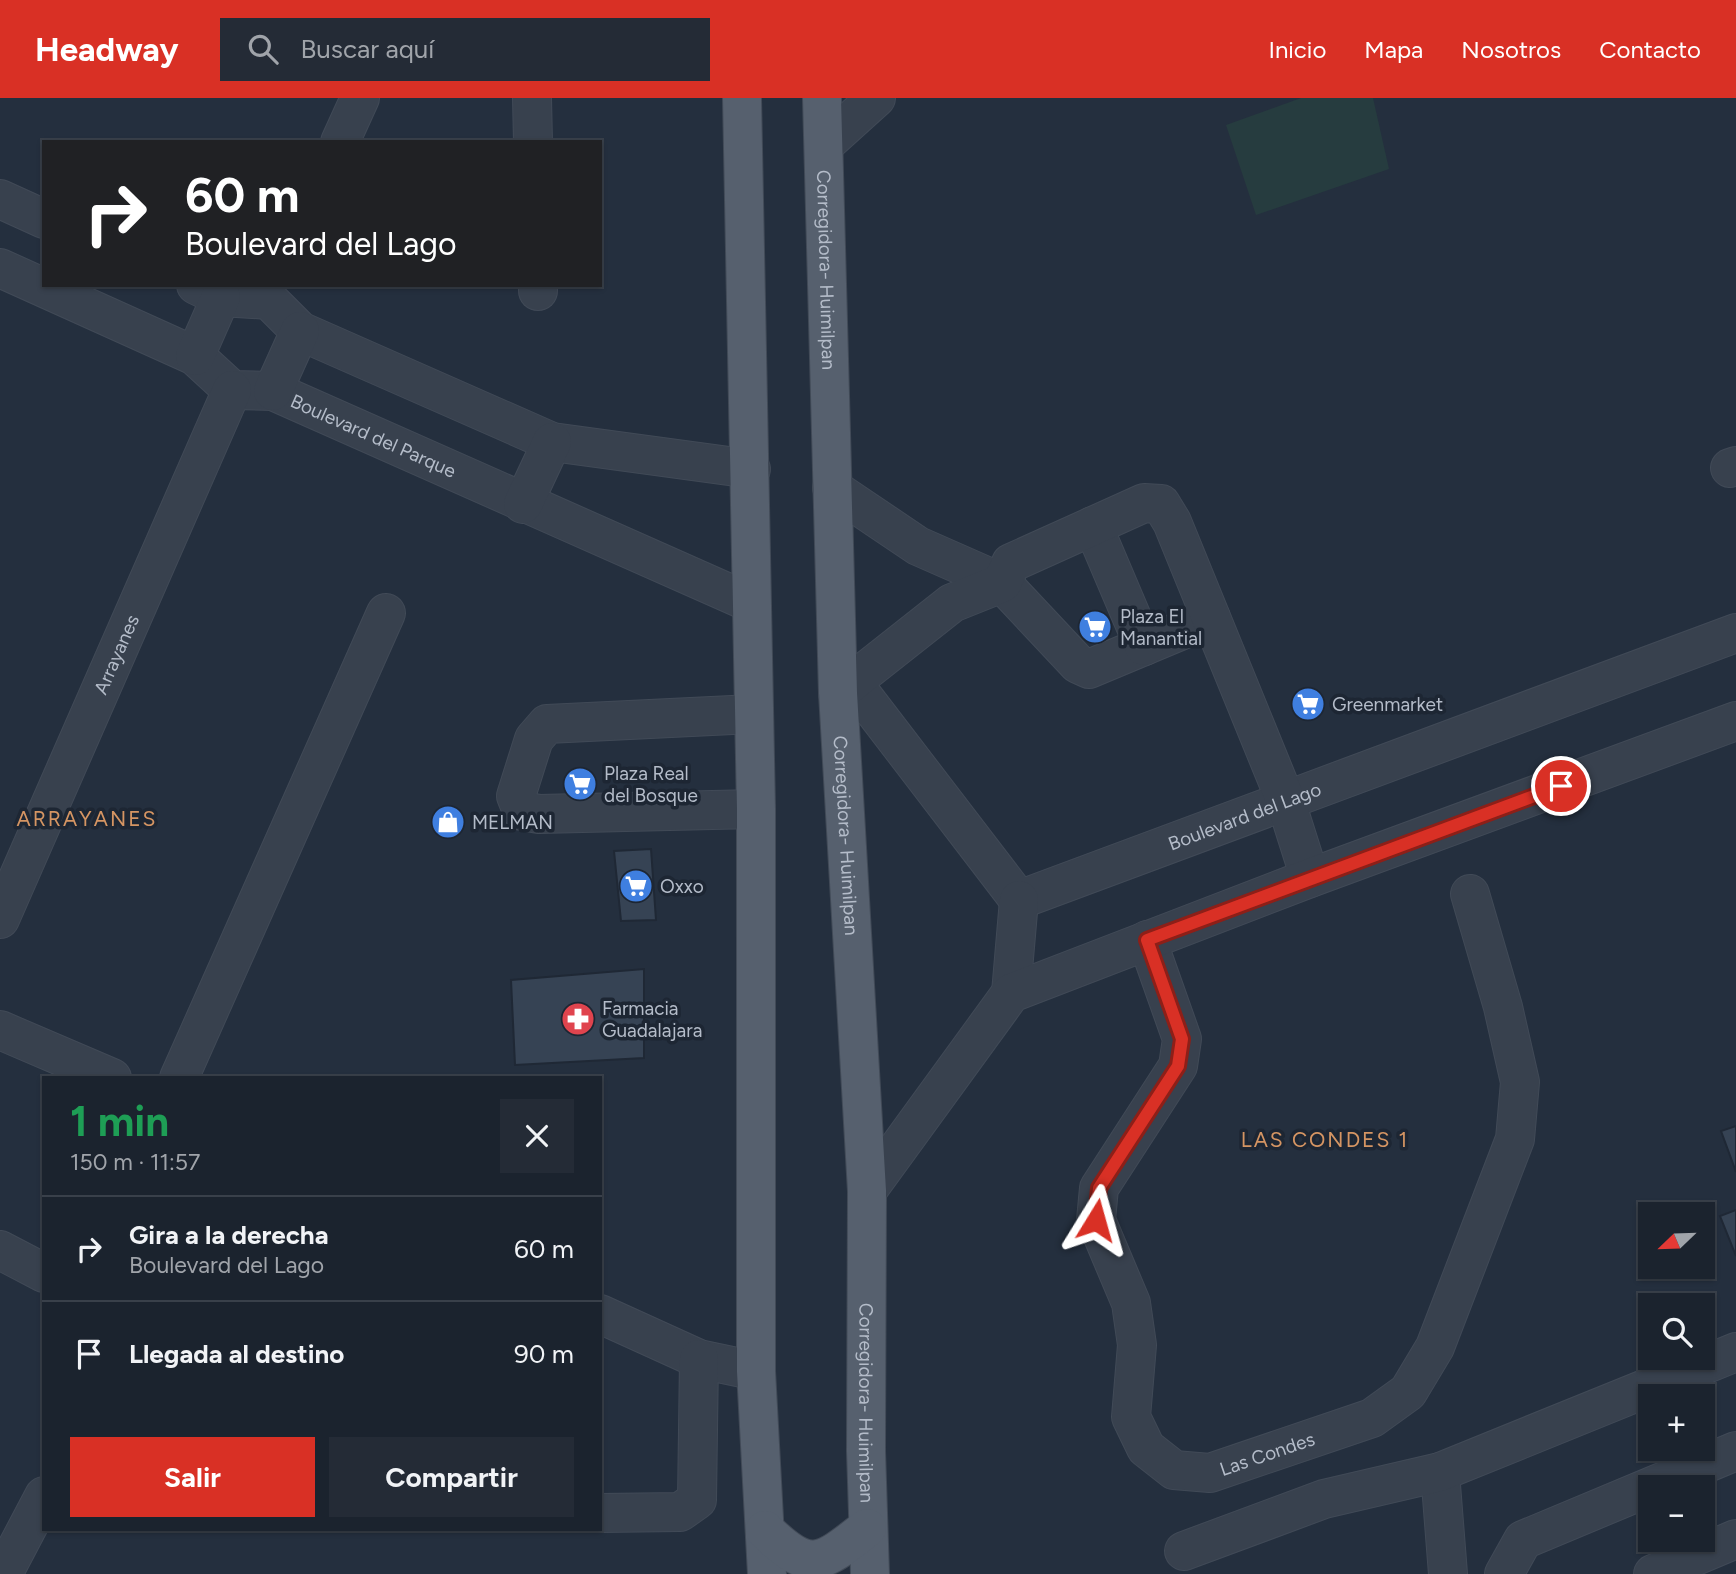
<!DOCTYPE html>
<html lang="es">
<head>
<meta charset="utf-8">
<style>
	body { margin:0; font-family:Figtree,sans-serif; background:#242b36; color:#f1f3f6; height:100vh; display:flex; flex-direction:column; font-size:26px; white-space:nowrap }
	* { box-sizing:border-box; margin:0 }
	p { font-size:23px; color:#a0a4aa }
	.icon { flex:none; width:38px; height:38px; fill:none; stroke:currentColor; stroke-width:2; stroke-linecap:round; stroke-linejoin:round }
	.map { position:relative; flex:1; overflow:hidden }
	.panel { position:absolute; left:42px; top:978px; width:560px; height:455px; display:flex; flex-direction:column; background:#1b232e; border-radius:0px; box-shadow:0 2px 5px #0004,0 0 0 2px #39404a }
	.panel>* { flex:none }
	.guide { position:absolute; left:42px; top:42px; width:560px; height:147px; border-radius:0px; box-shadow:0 2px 5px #0004,0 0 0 2px #39404a; background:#202124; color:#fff; overflow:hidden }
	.needle { width:46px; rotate:247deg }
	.buttons { position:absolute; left:1638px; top:1104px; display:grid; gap:14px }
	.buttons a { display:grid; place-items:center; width:77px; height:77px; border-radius:0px; background:#1b232e; box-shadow:0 2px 5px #0004,0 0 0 2px #39404a; font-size:35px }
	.pin { position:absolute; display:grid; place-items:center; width:60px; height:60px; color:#fff; margin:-30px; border:4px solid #fff; border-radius:50%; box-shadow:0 2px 7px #0007 }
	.me { position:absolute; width:77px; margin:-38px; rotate:8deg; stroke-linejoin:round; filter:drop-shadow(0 0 5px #0008) }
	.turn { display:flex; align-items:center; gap:24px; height:147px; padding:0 28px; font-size:32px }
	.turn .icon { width:91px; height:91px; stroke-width:2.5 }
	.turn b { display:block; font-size:49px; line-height:60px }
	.round { display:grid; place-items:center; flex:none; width:74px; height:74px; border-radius:0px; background:#242b36 }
	.headline { display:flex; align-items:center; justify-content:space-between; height:119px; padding:0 28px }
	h1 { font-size:42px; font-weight:700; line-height:52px; color:#1e9e55 }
	.action { display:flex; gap:14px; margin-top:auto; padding:14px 28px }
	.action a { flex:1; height:80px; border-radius:0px; background:#d93025; color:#fff; font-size:28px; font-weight:700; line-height:80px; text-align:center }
	.action a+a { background:#242b36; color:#f1f3f6 }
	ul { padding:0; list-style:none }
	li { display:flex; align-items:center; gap:21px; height:105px; padding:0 28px; border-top:2px solid #39404a }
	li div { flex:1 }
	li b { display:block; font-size:26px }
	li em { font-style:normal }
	header { display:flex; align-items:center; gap:42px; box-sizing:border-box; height:98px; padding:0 35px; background:#d93025; color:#fff }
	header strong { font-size:33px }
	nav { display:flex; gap:38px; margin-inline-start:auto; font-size:24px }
	.search { width:490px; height:63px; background:#242b36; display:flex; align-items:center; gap:18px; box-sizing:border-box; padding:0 24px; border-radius:0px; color:#a0a4aa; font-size:26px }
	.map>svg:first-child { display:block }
	.green { fill:#263c3f }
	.building { fill:#364354; stroke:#1f2835; stroke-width:2 }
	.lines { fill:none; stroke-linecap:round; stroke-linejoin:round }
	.minor-casing { stroke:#414a57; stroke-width:40 }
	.major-casing { stroke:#414a57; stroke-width:40 }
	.minor { stroke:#38414e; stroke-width:38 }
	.major { stroke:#56606e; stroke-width:38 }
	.route-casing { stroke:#8d1f18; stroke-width:18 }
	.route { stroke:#d93025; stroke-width:12 }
	.labels { text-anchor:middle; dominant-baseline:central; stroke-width:7; stroke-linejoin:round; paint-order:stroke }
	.street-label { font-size:19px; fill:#b4bcc9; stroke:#1d2633 }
	.poi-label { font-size:19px; fill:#b4bcc9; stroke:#1d2633; text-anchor:start }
	.neighbourhood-label { font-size:21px; letter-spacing:2px; fill:#d59563; stroke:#1d2633 }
</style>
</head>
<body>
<header>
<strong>Headway</strong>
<div class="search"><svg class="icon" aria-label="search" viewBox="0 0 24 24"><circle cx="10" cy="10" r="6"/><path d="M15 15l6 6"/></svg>Buscar aquí</div>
<nav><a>Inicio</a><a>Mapa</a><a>Nosotros</a><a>Contacto</a></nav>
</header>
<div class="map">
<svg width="1736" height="1476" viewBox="0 0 1736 1476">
	<rect width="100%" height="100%" fill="#242f3e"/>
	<polygon class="green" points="1301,0 1373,0 1389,71 1256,117 1226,27"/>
	<g class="building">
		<polygon points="651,751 656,822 621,823 614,753"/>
		<polygon points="644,871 644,960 515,967 511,882"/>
		<polygon points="1736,1028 1736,1074 1721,1033"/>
		<polygon points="1736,1112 1736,1158 1720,1118"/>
	</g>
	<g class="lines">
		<defs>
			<g id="minor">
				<polyline points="532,0 533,44"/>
				<polyline points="340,44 360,0"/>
				<polyline points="824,47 876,0"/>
				<polyline points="0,101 44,121"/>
				<path id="s1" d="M 0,170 L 195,258 L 232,292 L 273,293 L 751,505"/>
				<polyline points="196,187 221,199 269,202 300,233 552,344 751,371"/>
				<polyline points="538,187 538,193"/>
				<polyline points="195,258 221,199"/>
				<polyline points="273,293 300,233"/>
				<polyline points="1730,370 1736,368"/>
				<polyline points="832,390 918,448 1002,485 1078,566 1089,571 1211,520"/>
				<polyline points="523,406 552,344"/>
				<polyline points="1093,428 1144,548"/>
				<path id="s2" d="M 838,595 L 862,597 L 1019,802 L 1736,535"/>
				<polyline points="838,595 952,505 1002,485 1011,465 1144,405 1161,406 1172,424 1285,701 1310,780"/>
				<polyline points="753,616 547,626 534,641 516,698 522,713 539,716 756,711"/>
				<path id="s3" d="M 0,821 L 232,292"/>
				<path id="s4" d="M 1147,842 L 1182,941 L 1178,968 L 1099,1090 L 1096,1122 L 1131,1205 L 1137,1247 L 1131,1319 L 1146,1350 L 1174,1372 L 1210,1375 L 1372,1320 L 1408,1294 L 1435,1249 L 1515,1041 L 1520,984 L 1503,909 L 1470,796"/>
				<polyline points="1011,895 1019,802"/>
				<polyline points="0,932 112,980"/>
				<polyline points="179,980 386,515"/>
				<polyline points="867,1093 1011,895 1310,780 1736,623"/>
				<polyline points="0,1152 44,1175"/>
				<polyline points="600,1216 699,1261 756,1273"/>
				<polyline points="1440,1374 1448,1476"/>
				<polyline points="600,1415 680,1414 697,1402 699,1261"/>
				<polyline points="1184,1453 1324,1401 1440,1374 1736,1254"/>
				<polyline points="3,1476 44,1398"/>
				<polyline points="1504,1476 1523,1442 1736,1353"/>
				<polyline points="1653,1476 1736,1441"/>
			</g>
			<g id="major">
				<polyline points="742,0 756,711 756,1273 767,1476"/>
				<path id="s5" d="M 822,0 L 838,595 L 867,1093 L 866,1353 L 870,1476"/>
				<path d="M 765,1432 C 810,1476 820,1467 867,1430"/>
			</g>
		</defs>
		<use href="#minor" class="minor-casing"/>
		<use href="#major" class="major-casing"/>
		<use href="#minor" class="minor"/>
		<use href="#major" class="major"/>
	</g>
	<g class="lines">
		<defs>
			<polyline id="route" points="1096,1122 1099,1090 1178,968 1182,941 1147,842 1561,688"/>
		</defs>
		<use href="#route" class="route-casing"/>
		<use href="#route" class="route"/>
	</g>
	<defs>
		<symbol id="supermarket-disc" viewBox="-11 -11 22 22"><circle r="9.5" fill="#3f7fe0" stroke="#1d2633"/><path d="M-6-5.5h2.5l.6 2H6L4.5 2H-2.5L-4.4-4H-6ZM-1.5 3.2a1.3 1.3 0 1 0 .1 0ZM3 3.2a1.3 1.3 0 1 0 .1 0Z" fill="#fff"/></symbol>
		<symbol id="shop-disc" viewBox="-11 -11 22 22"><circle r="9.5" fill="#3f7fe0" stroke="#1d2633"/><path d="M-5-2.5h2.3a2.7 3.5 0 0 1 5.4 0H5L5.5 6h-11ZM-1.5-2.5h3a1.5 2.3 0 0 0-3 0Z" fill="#fff"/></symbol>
		<symbol id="pharmacy-disc" viewBox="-11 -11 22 22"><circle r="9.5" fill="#e0444e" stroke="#1d2633"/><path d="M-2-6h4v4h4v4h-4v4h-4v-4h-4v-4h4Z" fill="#fff"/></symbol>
	</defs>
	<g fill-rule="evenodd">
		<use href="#supermarket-disc" x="1076" y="510" width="38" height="38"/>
		<use href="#supermarket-disc" x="1289" y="587" width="38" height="38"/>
		<use href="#supermarket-disc" x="561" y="667" width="38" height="38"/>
		<use href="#shop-disc" x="429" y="705" width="38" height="38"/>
		<use href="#supermarket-disc" x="617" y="769" width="38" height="38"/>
		<use href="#pharmacy-disc" x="559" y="902" width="38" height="38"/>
	</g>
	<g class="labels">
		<g class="street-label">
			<text stroke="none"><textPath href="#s5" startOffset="172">Corregidora- Huimilpan</textPath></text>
			<text stroke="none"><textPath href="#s1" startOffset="415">Boulevard del Parque</textPath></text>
			<text stroke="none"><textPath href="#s3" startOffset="289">Arrayanes</textPath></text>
			<text stroke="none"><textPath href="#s2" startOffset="523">Boulevard del Lago</textPath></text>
			<text stroke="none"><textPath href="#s5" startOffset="738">Corregidora- Huimilpan</textPath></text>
			<text stroke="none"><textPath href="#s5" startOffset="1306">Corregidora- Huimilpan</textPath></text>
			<text stroke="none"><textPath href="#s4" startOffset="681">Las Condes</textPath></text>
		</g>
		<g class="poi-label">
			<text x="1120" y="518">Plaza El<tspan x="1120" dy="22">Manantial</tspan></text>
			<text x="1332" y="606">Greenmarket</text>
			<text x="604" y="675">Plaza Real<tspan x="604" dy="22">del Bosque</tspan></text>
			<text x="472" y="724">MELMAN</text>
			<text x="660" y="788">Oxxo</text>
			<text x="602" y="910">Farmacia<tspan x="602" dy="22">Guadalajara</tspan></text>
		</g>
		<g class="neighbourhood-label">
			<text x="87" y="720">ARRAYANES</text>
			<text x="1325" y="1041">LAS CONDES 1</text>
		</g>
	</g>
</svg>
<div class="buttons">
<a><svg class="needle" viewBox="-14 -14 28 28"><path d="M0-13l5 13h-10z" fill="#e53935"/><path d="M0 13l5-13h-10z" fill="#a0a4aa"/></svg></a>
<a><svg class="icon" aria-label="search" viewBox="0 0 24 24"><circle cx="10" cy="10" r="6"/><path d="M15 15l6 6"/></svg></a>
<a>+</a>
<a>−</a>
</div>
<div class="pin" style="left:1561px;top:688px;background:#d93025"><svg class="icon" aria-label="arrive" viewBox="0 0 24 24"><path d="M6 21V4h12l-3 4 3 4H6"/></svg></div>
<svg class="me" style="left:1096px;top:1122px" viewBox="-20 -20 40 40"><path d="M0-17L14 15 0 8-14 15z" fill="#d93025" stroke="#fff" stroke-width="4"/></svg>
<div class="guide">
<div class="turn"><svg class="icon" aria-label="right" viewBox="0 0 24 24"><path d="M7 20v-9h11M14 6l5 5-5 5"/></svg><div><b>60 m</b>Boulevard del Lago</div></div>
</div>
<section class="panel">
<div class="headline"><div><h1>1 min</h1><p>150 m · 11:57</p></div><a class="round"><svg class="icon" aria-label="close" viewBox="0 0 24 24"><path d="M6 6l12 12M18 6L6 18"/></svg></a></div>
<ul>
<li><svg class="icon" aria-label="right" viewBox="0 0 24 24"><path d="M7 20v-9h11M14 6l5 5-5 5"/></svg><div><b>Gira a la derecha</b><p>Boulevard del Lago</p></div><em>60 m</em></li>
<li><svg class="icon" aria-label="arrive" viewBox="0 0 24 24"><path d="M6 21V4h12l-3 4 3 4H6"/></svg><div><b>Llegada al destino</b></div><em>90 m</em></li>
</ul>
<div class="action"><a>Salir</a><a>Compartir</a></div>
</section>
</div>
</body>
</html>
